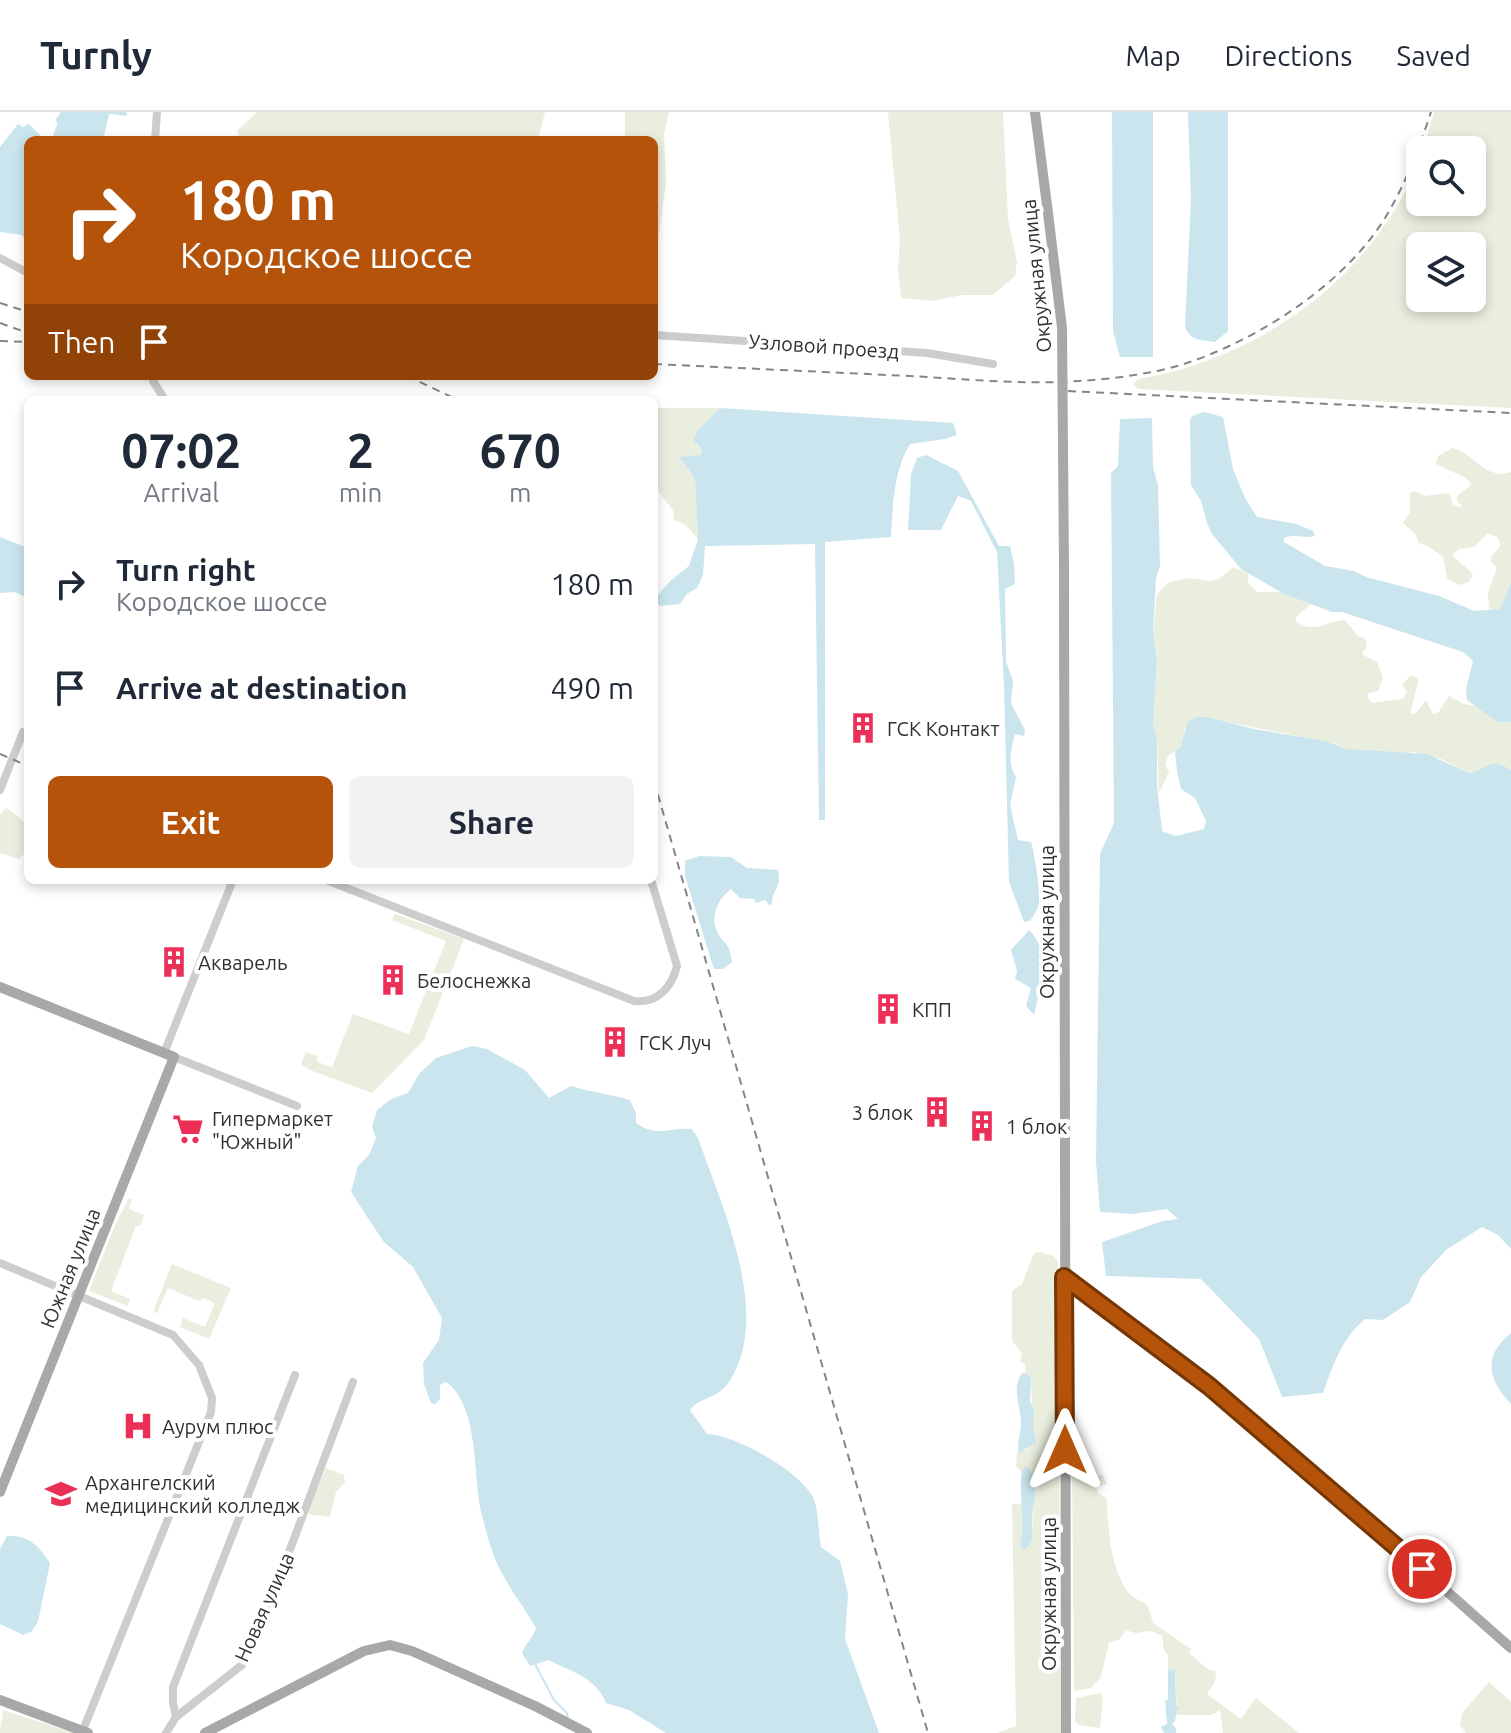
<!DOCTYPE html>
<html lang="en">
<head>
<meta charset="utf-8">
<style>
	body { margin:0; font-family:Ubuntu,sans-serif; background:#f2f2f3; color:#1f2937; height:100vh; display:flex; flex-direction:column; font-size:30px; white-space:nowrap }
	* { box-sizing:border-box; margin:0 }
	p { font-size:26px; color:#747a83 }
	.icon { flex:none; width:44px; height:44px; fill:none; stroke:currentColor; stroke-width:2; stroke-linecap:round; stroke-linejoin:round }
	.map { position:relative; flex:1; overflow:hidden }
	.details { position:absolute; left:24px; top:284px; width:634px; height:488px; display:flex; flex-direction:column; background:#fff; border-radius:12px; box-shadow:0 4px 12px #0003 }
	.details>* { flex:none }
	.guide { position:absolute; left:24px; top:24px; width:634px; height:244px; border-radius:12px; box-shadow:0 4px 12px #0003; background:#b45309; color:#fff; overflow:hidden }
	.tools { position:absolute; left:1406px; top:24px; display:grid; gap:16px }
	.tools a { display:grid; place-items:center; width:80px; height:80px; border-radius:12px; background:#fff; box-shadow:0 4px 12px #0003; font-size:40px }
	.pin { position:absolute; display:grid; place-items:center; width:68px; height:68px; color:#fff; margin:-34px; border:4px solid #fff; border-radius:50%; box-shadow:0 2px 8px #0007 }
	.me { position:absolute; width:88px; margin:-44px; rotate:0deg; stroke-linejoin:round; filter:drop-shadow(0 0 6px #0008) }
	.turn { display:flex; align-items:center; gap:28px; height:168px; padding:0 24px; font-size:36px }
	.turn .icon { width:104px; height:104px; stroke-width:2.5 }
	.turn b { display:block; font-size:56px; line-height:68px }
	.then { display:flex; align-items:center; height:76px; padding:0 24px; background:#0003; gap:16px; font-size:30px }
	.eta { display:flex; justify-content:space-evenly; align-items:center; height:136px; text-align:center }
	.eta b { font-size:48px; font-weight:700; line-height:56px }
	.cta { display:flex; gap:16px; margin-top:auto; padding:16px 24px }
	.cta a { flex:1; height:92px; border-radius:12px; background:#b45309; color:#fff; font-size:32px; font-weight:700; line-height:92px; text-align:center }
	.cta a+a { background:#f2f2f3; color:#1f2937 }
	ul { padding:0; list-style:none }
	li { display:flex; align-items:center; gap:24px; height:104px; padding:0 24px }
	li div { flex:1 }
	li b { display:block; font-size:30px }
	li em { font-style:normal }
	header { display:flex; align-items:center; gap:48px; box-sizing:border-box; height:112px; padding:0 40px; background:#fff; border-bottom:2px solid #e0e1e3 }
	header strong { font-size:38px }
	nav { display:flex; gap:44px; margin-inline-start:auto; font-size:28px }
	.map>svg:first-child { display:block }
	.green { fill:#e9eede; fill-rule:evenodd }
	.water { fill:#cae5ee }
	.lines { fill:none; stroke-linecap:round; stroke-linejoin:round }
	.stream { stroke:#cae5ee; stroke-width:2 }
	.minor { stroke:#cdcdcd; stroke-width:8 }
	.major { stroke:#a8a8a8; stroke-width:10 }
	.rail { stroke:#858585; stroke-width:2; stroke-dasharray:8 6; stroke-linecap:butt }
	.major-bridge { stroke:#a8a8a8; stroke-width:10 }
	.route-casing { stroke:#753606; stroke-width:20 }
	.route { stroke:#b45309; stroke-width:14 }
	.labels { text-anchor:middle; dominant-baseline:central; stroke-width:8; stroke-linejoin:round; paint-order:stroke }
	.street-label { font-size:20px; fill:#303030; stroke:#fff }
	.poi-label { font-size:20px; fill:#303030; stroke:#fff; text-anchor:start }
</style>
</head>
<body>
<header>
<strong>Turnly</strong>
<nav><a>Map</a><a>Directions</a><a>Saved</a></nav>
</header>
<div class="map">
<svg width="1511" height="1621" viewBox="0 0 1511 1621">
	<rect width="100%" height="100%" fill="#fff"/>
	<g class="green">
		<polygon points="257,0 545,0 538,28 240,28 237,19"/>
		<polygon points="625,0 669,0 664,23 666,70 654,160 656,78 654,28 625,28"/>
		<polygon points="888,0 1003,0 1008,107 1017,150 1015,164 993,183 962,183 933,189 901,186 898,158 900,128"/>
		<path d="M 1434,0 L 1511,0 L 1511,296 L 1138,277 L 1133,272 L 1139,267 C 1262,245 1375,165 1420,46 L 1420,90 L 1472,90 L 1472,38 L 1423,38 ZM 1420,134 L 1472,134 L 1472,186 L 1420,186 Z"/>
		<polygon points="654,296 720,296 698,318 696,333 702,338 701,344 679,345 695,366 698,427 686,413 674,408 673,398 654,374"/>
		<path d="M 1452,336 C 1475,341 1485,369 1511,360 L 1511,471 L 1502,495 L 1498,499 L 1489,497 L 1488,480 L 1497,456 L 1491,450 L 1491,445 C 1495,438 1505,436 1497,425 L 1488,421 L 1474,435 L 1459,437 L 1452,443 L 1473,462 L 1469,470 L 1459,473 L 1447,466 L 1443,445 L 1428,434 L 1419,431 L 1416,423 L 1403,411 L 1410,400 L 1410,381 L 1414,379 L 1425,384 L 1449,381 L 1453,393 L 1463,396 L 1457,389 L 1457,384 L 1472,372 L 1466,366 L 1436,352 L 1438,344 Z"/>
		<path d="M 1233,455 L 1248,461 L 1248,471 L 1257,480 L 1280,480 L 1311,492 L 1296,505 L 1296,509 C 1312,523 1327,509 1345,508 L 1358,524 L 1366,527 L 1367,536 L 1363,539 L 1363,543 L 1377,550 L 1383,566 L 1378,579 L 1369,581 L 1367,585 L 1372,591 L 1403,587 L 1407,580 L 1402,573 L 1411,563 L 1418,567 L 1418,571 L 1410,602 L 1416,601 L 1426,588 L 1433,602 L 1438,601 L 1449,584 L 1464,592 L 1477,594 L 1497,610 L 1511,610 L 1511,658 C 1495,647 1484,658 1469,661 L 1441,647 L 1413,640 L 1403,642 L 1347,637 L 1333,631 L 1202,605 L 1196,605 L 1186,615 L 1180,636 L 1168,644 L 1165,653 L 1169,660 L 1159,681 L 1157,627 L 1153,613 L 1157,547 L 1153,522 L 1157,482 L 1169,470 L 1189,466 L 1210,469 L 1221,466 Z"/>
		<polygon points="6,696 18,704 28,715 28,738 19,747 0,741 0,703"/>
		<polygon points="395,802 464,827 424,928 372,981 310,958 301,952 306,940 318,944 317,950 332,955 353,902 409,922 446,829 392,808"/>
		<polygon points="129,1086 132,1087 129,1097 144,1103 140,1114 136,1114 111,1179 130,1187 128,1194 89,1179 115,1113"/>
		<path d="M 1040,1140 L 1054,1144 L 1058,1150 L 1061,1621 L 997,1621 L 1016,1614 L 1012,1392 L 1023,1392 L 1022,1427 L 1033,1417 C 1030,1396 1039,1378 1031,1358 L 1023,1356 L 1021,1360 L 1016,1354 L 1017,1340 L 1027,1338 C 1037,1310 1031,1294 1031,1266 L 1025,1261 L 1025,1253 L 1020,1249 L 1022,1241 L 1012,1229 L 1012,1179 L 1022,1172 L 1034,1141 Z"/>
		<polygon points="172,1152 231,1176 209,1227 180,1215 183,1206 205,1215 215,1191 203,1186 199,1189 168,1176 157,1201 153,1200"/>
		<path d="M 1075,1345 C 1083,1357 1080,1363 1095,1368 L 1102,1362 L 1107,1372 L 1097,1374 C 1097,1385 1103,1381 1107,1388 C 1108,1416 1110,1456 1128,1480 C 1133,1487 1142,1488 1148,1494 L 1153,1511 L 1191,1537 L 1189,1541 L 1206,1556 L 1216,1560 L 1215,1570 L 1207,1582 L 1241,1607 L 1256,1586 L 1299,1621 L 1223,1621 L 1220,1598 L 1211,1603 L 1177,1603 L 1175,1557 L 1168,1558 L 1168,1543 L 1164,1539 L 1162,1524 L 1151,1519 L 1135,1521 L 1126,1518 L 1120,1527 L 1109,1531 L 1101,1565 L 1091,1576 L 1074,1579 L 1072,1348 Z"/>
		<polygon points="326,1356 344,1363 345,1370 336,1380 330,1405 309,1402 309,1396"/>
		<polygon points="1489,1570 1511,1590 1511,1621 1466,1621 1460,1613 1462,1601"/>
		<polygon points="1101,1581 1103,1585 1100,1616 1079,1613 1075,1609 1076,1586"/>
		<polygon points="3,1599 6,1599 74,1621 0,1621"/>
	</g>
	<g class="water">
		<polygon points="61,0 126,0 127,4 109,2 103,28 55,28 52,27 57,12 56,7"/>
		<polygon points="1112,0 1153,0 1153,245 1120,245 1113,219"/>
		<path d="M 1188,0 L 1228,0 L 1228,219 L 1215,230 C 1202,228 1189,229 1185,214 L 1191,87 Z"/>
		<polygon points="18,12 23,15 29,12 41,24 42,28 28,28 28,129 21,123 0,120 0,35"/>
		<path d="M 720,296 L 953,311 L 957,323 L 945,327 L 910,332 C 893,360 893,393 891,425 L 825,430 L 825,708 L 819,708 L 815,432 L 705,434 L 703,463 L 697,476 L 687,482 L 680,492 L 660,494 L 654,488 L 670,469 L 689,454 L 698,427 L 695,366 L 679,345 L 701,343 L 702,338 L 693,328 L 698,318 Z"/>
		<path d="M 1204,300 L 1223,305 L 1233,357 L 1245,386 L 1257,405 L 1296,412 L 1313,419 L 1315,424 C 1304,427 1295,421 1284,426 L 1284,430 L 1325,454 L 1354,459 L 1366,465 L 1439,484 L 1474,499 L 1500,497 L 1511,471 L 1511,610 L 1497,610 L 1467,588 L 1466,577 L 1473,549 L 1463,540 L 1342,500 L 1332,500 L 1284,482 L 1241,457 L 1212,422 L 1207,411 L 1201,389 L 1191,373 L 1190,309 L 1192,304 Z"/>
		<path d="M 1152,306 L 1153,355 L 1158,373 L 1160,454 L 1156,466 L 1153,522 L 1157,547 L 1153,613 L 1157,627 L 1157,673 L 1162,719 L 1176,724 L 1204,717 L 1206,709 L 1195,686 L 1181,677 L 1177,660 L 1175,638 L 1180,636 L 1188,610 L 1196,605 L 1207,605 L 1254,617 L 1326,629 L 1347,637 L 1427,642 L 1469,661 C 1489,657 1490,644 1511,658 L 1511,1137 L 1498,1123 L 1482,1115 L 1446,1138 L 1421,1165 L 1410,1190 L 1383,1208 L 1365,1207 C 1342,1226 1333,1253 1323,1281 L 1282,1285 L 1259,1227 L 1201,1167 L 1106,1164 L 1102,1130 L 1163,1109 L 1178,1107 L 1167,1097 L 1134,1102 L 1100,1100 L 1096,1050 L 1100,742 L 1114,711 L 1111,361 L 1118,354 L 1120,307 Z"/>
		<path d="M 926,343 L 958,359 L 999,434 L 1010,434 L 1014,451 L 1015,472 L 1005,477 L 1006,550 L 1013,569 L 1011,591 L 1025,618 L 1024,624 L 1015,622 C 1011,638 1007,651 1016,665 L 1010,693 L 1018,728 L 1031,730 C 1034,737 1041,784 1039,791 C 1038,797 1033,804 1030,809 L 1024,810 L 1009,770 L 1004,574 L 997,440 L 971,389 L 958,384 L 941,418 L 908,418 L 911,362 L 917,346 Z"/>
		<polygon points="0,425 28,436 28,486 15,480 0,481"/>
		<path d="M 699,744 L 731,745 L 747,756 L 778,758 C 782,777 771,778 772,792 L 769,793 L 765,788 L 756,791 L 754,787 L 740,786 L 731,777 C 720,785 710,802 716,817 C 721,832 729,826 732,850 L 723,857 L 715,857 L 713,854 L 685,764 L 685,749 Z"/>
		<path d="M 1029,818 C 1052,840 1040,876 1034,903 L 1026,894 L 1031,876 L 1015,867 L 1017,859 L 1011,838 Z"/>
		<path d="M 472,934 L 487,937 L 525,958 L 549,986 L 571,974 C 591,980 610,982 630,988 L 636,1001 L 636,1011 C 658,1026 668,1015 692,1017 L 698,1026 C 722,1095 773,1203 729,1270 C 718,1287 699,1285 690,1298 L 707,1322 C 736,1323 799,1359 813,1385 C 819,1398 818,1420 821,1435 L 840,1449 L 848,1482 L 845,1527 L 879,1621 L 666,1621 L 629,1598 L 606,1591 C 596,1565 571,1560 549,1548 L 530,1554 L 522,1541 C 526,1531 533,1526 536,1516 C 526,1498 513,1482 503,1463 C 492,1444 486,1420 481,1399 C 473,1362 479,1293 446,1270 L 440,1273 L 440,1287 L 435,1292 L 431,1291 L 424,1272 L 423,1251 L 439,1228 L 442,1206 L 413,1155 L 383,1129 L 351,1080 L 358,1054 L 369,1043 L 376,1026 L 372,1015 L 377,998 L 391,987 L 408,981 L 419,962 L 436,946 Z"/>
		<path d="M 1511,1221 L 1511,1292 C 1488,1268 1482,1244 1511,1221 Z"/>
		<path d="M 1022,1261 L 1027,1262 L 1031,1266 L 1030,1289 L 1034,1297 L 1033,1314 L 1036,1331 L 1019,1341 C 1016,1332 1021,1322 1021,1311 C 1021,1295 1011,1276 1022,1261 Z"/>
		<path d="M 1026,1354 C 1041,1366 1034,1387 1032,1403 C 1031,1417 1036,1430 1024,1438 L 1020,1434 C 1026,1409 1018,1384 1022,1358 Z"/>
		<path d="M 7,1424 C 30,1423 38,1434 50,1451 L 38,1510 L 31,1520 L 23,1523 L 0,1512 L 0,1437 Z"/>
		<polygon points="1175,1557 1176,1593 1178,1595 1175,1609 1172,1612 1176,1616 1176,1621 1164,1621 1161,1615 1167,1612 1165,1589 1168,1587 1168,1558"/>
	</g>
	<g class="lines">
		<polyline class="stream" points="535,1552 554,1588 567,1601 568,1607"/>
		<g class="minor">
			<polyline points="155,28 157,0"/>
			<polyline points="0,146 28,161"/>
			<polyline points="654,223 927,241 993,252"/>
			<polyline points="153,269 165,288"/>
			<polyline points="0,678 23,620"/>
			<path d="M 326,768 L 634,889 C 657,892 672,875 677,854 L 651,768"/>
			<polyline points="164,941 233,768"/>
			<polyline points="174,945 297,994"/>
			<polyline points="0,1151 173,1223 199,1253 212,1286 211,1300 83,1618"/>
			<polyline points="176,1605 173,1591 173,1575 295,1263"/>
			<polyline points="166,1621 176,1605 242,1553 283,1456 353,1270"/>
		</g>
		<g class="major">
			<polyline points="1035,0 1048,101"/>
			<polyline points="1064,456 1066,1621"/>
			<polyline points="0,875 174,945 0,1380"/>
			<path d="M 1064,1165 C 1222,1278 1366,1408 1511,1536"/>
			<polyline points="0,1588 88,1621"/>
			<polyline points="205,1621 364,1539 390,1533 412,1539 535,1594 587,1621"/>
		</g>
		<g class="rail">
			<polyline points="0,191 28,200"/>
			<polyline points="0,211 28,221"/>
			<polyline points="0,229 28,230"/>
			<path d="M 654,252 C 739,256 824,260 909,264 C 965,267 1023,273 1079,269 C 1112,267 1150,262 1181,253 C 1256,229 1343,174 1385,106 C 1405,73 1419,37 1431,0"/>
			<polyline points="407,264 458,288"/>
			<polyline points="1068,279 1511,301"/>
			<polyline points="0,642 28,654"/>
			<polyline points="654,669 928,1621"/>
		</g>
		<polyline class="major-bridge" points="1048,101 1062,216 1064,456"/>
	</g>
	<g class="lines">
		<defs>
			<polyline id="route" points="1065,1338 1064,1165 1209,1274 1422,1457"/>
		</defs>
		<use href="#route" class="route-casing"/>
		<use href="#route" class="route"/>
	</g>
	<defs>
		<symbol id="building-bare" viewBox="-9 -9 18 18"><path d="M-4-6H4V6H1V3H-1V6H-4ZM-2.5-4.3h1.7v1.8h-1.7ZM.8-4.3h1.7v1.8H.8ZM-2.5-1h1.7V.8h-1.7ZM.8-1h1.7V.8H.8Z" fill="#eb2f57" stroke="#fff" stroke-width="2.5" paint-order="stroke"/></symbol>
		<symbol id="supermarket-bare" viewBox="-9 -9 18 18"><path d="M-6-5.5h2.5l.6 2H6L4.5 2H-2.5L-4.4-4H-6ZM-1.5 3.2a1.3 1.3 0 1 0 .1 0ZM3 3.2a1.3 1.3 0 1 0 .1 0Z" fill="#eb2f57" stroke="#fff" stroke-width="2.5" paint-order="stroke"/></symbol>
		<symbol id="hospital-bare" viewBox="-9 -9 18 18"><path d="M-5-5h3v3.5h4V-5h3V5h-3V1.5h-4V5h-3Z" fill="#eb2f57" stroke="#fff" stroke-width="2.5" paint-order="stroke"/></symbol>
		<symbol id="university-bare" viewBox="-9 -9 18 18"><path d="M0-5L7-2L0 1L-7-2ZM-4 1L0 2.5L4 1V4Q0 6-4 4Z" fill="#eb2f57" stroke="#fff" stroke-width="2.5" paint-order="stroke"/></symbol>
	</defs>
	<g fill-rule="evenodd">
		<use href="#building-bare" x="841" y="594" width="44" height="44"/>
		<use href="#building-bare" x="152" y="828" width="44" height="44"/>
		<use href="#building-bare" x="371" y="846" width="44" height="44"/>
		<use href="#building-bare" x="866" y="875" width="44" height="44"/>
		<use href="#building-bare" x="593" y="908" width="44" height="44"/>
		<use href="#building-bare" x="915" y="978" width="44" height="44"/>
		<use href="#building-bare" x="960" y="992" width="44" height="44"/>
		<use href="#supermarket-bare" x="166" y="995" width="44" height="44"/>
		<use href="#hospital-bare" x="116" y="1292" width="44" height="44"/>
		<use href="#university-bare" x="39" y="1360" width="44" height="44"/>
	</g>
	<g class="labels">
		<g class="street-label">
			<text transform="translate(1036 164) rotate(-96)">Окружная улица</text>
			<text transform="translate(824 234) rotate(4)">Узловой проезд</text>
			<text transform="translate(1046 810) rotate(-90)">Окружная улица</text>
			<text transform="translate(70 1156) rotate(-68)">Южная улица</text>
			<text transform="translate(1048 1482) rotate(-90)">Окружная улица</text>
			<text transform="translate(264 1495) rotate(-66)">Новая улица</text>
		</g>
		<g class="poi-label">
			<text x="887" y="616">ГСК Контакт</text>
			<text x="198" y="850">Акварель</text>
			<text x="417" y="868">Белоснежка</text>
			<text x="912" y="897">КПП</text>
			<text x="639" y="930">ГСК Луч</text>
			<text x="913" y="1000" text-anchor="end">3 блок</text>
			<text x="212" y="1006">Гипермаркет<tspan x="212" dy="23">"Южный"</tspan></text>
			<text x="1006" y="1014">1 блок</text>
			<text x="162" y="1314">Аурум плюс</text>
			<text x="85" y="1370">Архангелский<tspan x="85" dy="23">медицинский колледж</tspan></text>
		</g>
	</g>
</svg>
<div class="tools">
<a><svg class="icon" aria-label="search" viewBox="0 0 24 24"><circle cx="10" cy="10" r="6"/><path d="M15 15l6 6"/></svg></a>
<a><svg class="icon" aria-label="layers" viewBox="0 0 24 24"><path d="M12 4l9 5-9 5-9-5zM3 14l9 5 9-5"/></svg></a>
</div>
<div class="pin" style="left:1422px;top:1457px;background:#d93025"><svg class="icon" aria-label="arrive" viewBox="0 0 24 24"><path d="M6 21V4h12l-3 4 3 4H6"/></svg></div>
<svg class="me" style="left:1065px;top:1338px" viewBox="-20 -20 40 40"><path d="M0-17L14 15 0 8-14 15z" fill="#b45309" stroke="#fff" stroke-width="4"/></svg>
<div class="guide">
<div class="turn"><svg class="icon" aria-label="right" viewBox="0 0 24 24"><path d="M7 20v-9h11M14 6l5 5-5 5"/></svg><div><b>180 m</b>Кородское шоссе</div></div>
<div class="then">Then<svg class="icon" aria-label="arrive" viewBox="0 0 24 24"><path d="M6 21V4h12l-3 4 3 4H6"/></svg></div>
</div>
<section class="details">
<div class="eta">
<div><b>07:02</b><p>Arrival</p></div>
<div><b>2</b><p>min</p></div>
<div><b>670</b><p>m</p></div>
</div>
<ul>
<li><svg class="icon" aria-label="right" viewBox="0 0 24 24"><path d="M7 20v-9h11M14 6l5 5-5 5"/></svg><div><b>Turn right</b><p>Кородское шоссе</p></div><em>180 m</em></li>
<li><svg class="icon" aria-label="arrive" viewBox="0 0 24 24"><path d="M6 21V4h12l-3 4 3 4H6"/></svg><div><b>Arrive at destination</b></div><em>490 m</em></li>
</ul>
<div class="cta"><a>Exit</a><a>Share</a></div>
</section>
</div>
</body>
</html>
